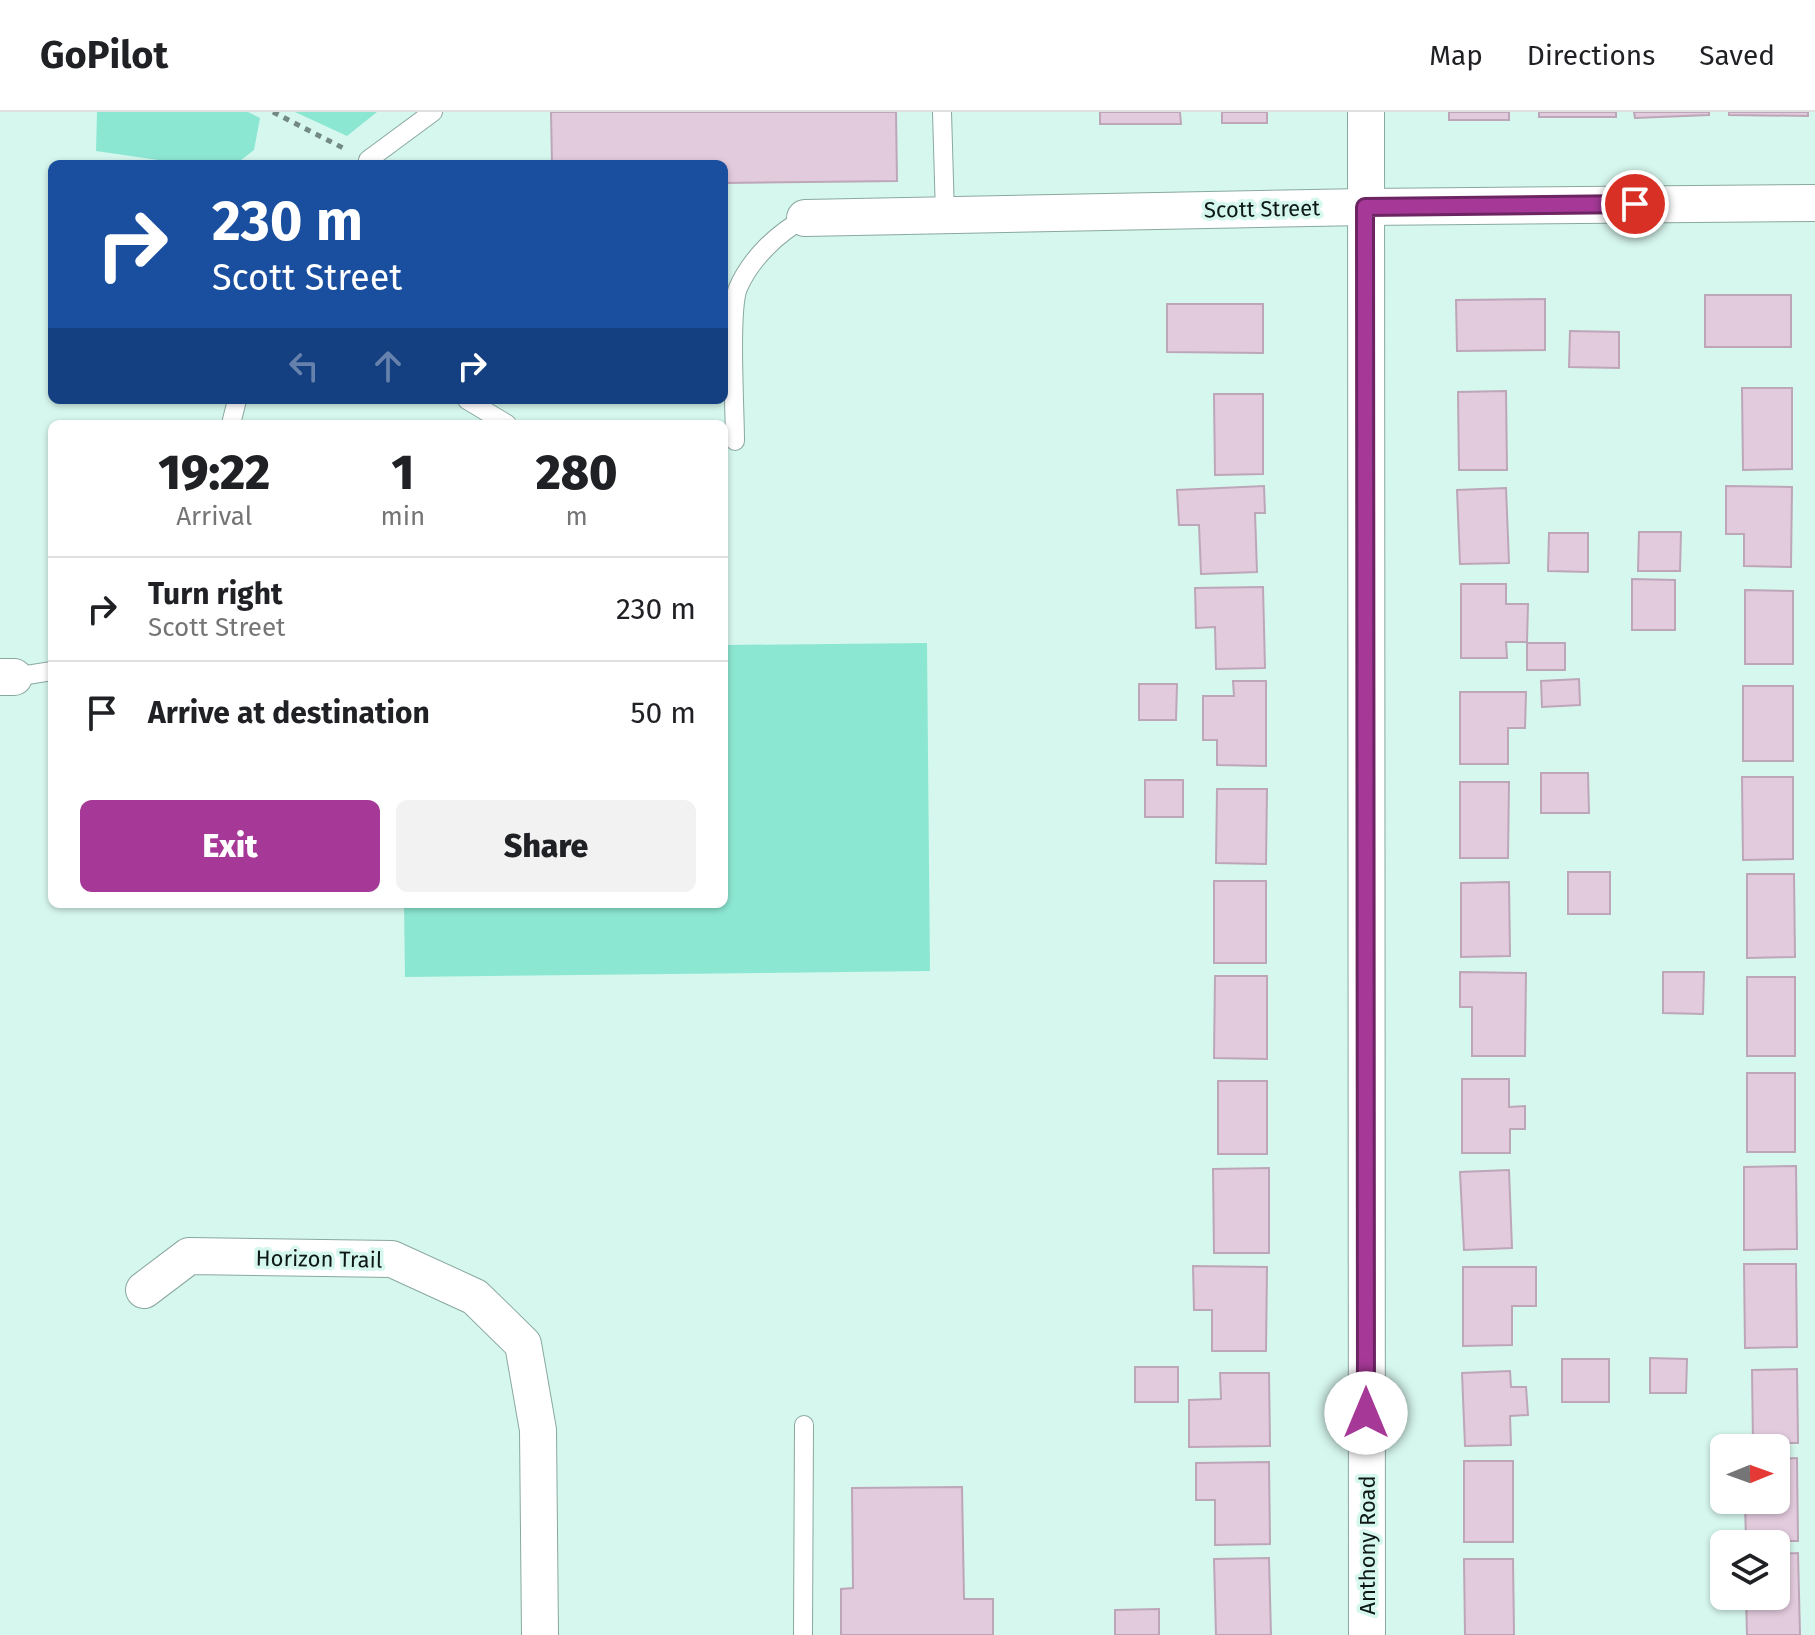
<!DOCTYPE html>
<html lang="en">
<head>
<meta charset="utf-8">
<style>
	body { margin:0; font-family:"Fira Sans",sans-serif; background:#f2f2f2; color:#202124; height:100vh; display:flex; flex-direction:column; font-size:30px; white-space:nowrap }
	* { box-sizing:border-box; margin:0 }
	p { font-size:26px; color:#757577 }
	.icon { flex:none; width:44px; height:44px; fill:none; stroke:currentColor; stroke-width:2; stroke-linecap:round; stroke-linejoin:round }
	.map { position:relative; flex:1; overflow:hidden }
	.details { position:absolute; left:48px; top:308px; width:680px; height:488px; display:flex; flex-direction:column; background:#fff; border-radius:12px; box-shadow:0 2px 6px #0004 }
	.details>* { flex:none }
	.hud { position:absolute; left:48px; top:48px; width:680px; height:244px; border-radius:12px; box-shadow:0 2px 6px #0004; background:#1a4fa0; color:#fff; overflow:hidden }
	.needle { width:52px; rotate:89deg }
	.controls { position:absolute; left:1710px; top:1322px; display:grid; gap:16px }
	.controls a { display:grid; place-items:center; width:80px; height:80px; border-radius:12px; background:#fff; box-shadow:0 2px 6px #0004; font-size:40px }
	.pin { position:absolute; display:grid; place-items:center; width:68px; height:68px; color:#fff; margin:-34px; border:4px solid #fff; border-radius:50%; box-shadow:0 2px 8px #0007 }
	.me { position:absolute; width:88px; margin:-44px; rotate:0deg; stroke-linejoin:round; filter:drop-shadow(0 0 6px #0008) }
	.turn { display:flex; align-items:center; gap:28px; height:168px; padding:0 32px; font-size:36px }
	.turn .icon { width:104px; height:104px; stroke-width:2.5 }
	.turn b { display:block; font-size:56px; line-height:68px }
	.lanes { display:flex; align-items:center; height:76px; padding:0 32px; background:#0003; justify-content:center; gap:40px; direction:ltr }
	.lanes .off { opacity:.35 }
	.eta { display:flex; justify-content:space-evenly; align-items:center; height:136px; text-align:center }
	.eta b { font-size:48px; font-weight:800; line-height:56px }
	.button { display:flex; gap:16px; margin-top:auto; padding:16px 32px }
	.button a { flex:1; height:92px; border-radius:12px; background:#a63997; color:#fff; font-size:32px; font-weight:800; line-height:92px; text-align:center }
	.button a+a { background:#f2f2f2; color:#202124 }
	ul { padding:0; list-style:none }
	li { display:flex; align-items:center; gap:24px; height:104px; padding:0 32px; border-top:2px solid #e0e0e0 }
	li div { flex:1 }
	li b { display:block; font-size:30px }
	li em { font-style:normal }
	header { display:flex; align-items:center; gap:48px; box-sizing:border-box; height:112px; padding:0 40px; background:#fff; border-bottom:2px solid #e0e0e0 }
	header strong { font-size:38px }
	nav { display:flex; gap:44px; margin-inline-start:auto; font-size:28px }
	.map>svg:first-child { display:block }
	.green { fill:#8ce7d2 }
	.building { fill:#e3cbde; stroke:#bda6b8; stroke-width:2 }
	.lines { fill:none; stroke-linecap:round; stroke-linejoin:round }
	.service-casing { stroke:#89a8a0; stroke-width:20 }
	.minor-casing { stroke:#89a8a0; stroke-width:38 }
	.path { stroke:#738a84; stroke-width:5; stroke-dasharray:6 6; stroke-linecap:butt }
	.service { stroke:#fff; stroke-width:18 }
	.minor { stroke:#fff; stroke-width:36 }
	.route-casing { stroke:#6c2562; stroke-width:20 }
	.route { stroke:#a63997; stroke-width:14 }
	.labels { text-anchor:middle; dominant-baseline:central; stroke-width:7; stroke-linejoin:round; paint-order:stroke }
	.street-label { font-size:22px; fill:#0e1917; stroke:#d6f7ee }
</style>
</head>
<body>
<header>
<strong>GoPilot</strong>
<nav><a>Map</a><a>Directions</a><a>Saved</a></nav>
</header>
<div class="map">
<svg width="1815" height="1523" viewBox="0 0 1815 1523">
	<rect width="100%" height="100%" fill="#d6f7ee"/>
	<g class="green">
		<polygon points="248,0 260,6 254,38 236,52 186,52 96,39 97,0"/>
		<polygon points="295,0 377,0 347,24"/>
		<polygon points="927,531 930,859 405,865 404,792 724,792 724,533"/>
	</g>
	<g class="building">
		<polygon points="551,0 896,0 897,69 724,71 724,52 552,52"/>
		<polygon points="1100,0 1180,0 1181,12 1100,12"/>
		<rect x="1222" y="0" width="45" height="11"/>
		<rect x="1449" y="0" width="60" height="8"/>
		<rect x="1539" y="0" width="77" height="5"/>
		<polygon points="1634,0 1709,0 1709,3 1635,6"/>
		<polygon points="1729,0 1808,0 1808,4 1729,3"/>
		<rect x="1705" y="183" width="86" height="52"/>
		<polygon points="1545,187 1545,238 1457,239 1456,188"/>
		<polygon points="1167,192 1263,192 1263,241 1167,240"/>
		<polygon points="1570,219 1619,220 1619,256 1569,255"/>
		<polygon points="1742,276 1792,276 1792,357 1743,358"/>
		<polygon points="1506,279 1507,358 1459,358 1458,280"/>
		<polygon points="1214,282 1263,282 1263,362 1215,363"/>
		<polygon points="1264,374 1265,401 1255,401 1257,460 1201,462 1199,413 1179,413 1177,378"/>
		<polygon points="1726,374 1792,375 1791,455 1744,454 1744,422 1726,422"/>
		<polygon points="1506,376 1509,451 1460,452 1457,378"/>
		<polygon points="1639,420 1681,420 1680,459 1638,459"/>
		<polygon points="1549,421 1588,421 1588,460 1548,459"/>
		<polygon points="1632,467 1675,468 1675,518 1632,518"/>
		<polygon points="1461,472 1506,472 1506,492 1528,492 1527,530 1506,530 1507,546 1461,546"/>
		<polygon points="1263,475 1265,556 1216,557 1215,515 1196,516 1195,476"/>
		<polygon points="1745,478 1793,479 1793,552 1745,552"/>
		<rect x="1527" y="531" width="38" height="27"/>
		<polygon points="1579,567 1580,593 1542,595 1541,569"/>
		<polygon points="1233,569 1266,569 1266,654 1217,653 1217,628 1203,628 1203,584 1234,584"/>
		<polygon points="1139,572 1177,572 1176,608 1139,608"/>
		<rect x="1743" y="574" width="50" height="75"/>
		<polygon points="1460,580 1526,580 1525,616 1508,616 1508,652 1460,652"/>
		<polygon points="1541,661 1588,661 1589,701 1541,701"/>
		<polygon points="1742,665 1793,665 1793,747 1743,748"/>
		<rect x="1145" y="668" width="38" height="37"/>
		<polygon points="1460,670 1509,670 1508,746 1460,746"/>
		<polygon points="1217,677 1267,677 1266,752 1216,751"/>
		<rect x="1568" y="760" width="42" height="42"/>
		<polygon points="1747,762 1794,762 1795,845 1747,846"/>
		<rect x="1214" y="769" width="52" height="82"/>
		<polygon points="1509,770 1510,844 1461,845 1461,771"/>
		<polygon points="1460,860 1526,861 1525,944 1472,944 1472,895 1460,895"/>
		<polygon points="1663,860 1704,860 1703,902 1663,901"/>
		<polygon points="1215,864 1267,864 1267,947 1214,946"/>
		<rect x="1747" y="865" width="48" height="79"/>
		<rect x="1747" y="961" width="48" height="79"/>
		<polygon points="1462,967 1509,967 1509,995 1525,994 1525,1017 1510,1017 1510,1041 1462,1041"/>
		<rect x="1218" y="969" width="49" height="73"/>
		<polygon points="1796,1054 1797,1137 1744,1138 1744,1055"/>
		<polygon points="1269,1056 1269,1141 1214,1141 1213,1057"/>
		<polygon points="1509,1058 1512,1136 1464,1138 1460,1060"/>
		<polygon points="1744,1152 1796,1152 1797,1235 1745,1236"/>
		<polygon points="1193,1154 1267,1155 1266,1239 1212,1239 1212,1198 1194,1198"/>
		<polygon points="1463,1155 1536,1155 1536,1194 1512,1194 1512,1233 1463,1234"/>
		<polygon points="1650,1246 1687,1247 1686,1281 1650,1281"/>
		<rect x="1562" y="1247" width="47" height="43"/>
		<rect x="1135" y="1255" width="43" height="35"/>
		<polygon points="1797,1257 1798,1331 1753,1331 1752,1258"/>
		<polygon points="1510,1259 1511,1275 1526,1275 1528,1303 1510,1304 1511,1333 1465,1334 1462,1261"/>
		<polygon points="1220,1261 1269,1261 1270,1334 1189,1335 1189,1288 1221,1287"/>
		<polygon points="1797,1346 1798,1429 1746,1429 1745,1388 1776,1388 1776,1347"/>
		<rect x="1464" y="1349" width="49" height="81"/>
		<polygon points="1269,1350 1270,1432 1215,1433 1215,1388 1196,1388 1196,1351"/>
		<polygon points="962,1375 964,1487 993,1487 993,1523 841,1523 841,1477 853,1476 852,1376"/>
		<polygon points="1798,1441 1800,1523 1747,1523 1746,1484 1776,1484 1776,1442"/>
		<polygon points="1269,1446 1271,1523 1216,1523 1214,1447"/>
		<polygon points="1464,1447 1513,1447 1514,1523 1465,1523"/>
		<polygon points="1159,1497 1159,1523 1115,1523 1115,1498"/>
	</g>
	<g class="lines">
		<defs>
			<g id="service">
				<polyline points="942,0 945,103"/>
				<polyline points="368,48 433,0"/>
				<polyline points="467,288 507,312"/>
				<polyline points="231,312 237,288"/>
				<path d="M 735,329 C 735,298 729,199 738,176 C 751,146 778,121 805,106"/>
				<polyline points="14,565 52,559"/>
				<polyline points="803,1523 804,1313"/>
			</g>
			<g id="minor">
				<polyline points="1366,0 1367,1523"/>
				<polyline points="805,106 1365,95 1815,91"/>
				<polyline points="0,565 14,565"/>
				<polyline points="144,1178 189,1144 392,1147 475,1185 523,1232 538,1318 540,1523"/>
			</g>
		</defs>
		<use href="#service" class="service-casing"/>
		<use href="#minor" class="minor-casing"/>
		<polyline class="path" points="273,0 347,38"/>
		<use href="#service" class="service"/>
		<use href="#minor" class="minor"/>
	</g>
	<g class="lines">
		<defs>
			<polyline id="route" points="1366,1301 1365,95 1635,92"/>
		</defs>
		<use href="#route" class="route-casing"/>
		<use href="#route" class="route"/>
	</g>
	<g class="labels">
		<g class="street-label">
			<text transform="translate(1262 97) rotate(-1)">Scott Street</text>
			<text transform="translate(319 1147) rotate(1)">Horizon Trail</text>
			<text transform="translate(1367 1433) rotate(-90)">Anthony Road</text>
		</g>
	</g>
</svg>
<div class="controls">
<a><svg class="needle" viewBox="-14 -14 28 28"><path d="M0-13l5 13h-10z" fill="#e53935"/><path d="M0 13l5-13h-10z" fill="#757577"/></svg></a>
<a><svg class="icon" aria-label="layers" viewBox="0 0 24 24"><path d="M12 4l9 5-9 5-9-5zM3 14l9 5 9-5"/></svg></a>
</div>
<div class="pin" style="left:1635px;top:92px;background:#d93025"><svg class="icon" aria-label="arrive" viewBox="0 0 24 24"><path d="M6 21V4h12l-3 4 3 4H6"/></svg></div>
<svg class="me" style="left:1366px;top:1301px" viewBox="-20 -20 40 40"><circle r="19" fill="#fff"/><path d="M0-13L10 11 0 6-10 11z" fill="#a63997"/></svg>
<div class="hud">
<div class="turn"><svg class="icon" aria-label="right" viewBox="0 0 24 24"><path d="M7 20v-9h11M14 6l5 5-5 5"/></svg><div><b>230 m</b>Scott Street</div></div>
<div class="lanes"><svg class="icon off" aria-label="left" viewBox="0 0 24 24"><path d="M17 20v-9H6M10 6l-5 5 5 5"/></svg><svg class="icon off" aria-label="ahead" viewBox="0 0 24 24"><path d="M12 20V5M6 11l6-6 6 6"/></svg><svg class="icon" aria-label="right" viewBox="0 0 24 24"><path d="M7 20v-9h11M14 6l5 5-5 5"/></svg></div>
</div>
<section class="details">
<div class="eta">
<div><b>19:22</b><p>Arrival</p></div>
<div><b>1</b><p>min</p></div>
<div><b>280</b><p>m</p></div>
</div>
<ul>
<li><svg class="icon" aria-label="right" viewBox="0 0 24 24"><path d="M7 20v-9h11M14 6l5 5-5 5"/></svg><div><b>Turn right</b><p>Scott Street</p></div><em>230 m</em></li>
<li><svg class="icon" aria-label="arrive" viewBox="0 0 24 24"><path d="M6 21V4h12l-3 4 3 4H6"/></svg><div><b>Arrive at destination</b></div><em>50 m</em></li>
</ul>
<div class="button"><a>Exit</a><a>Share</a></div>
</section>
</div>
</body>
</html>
